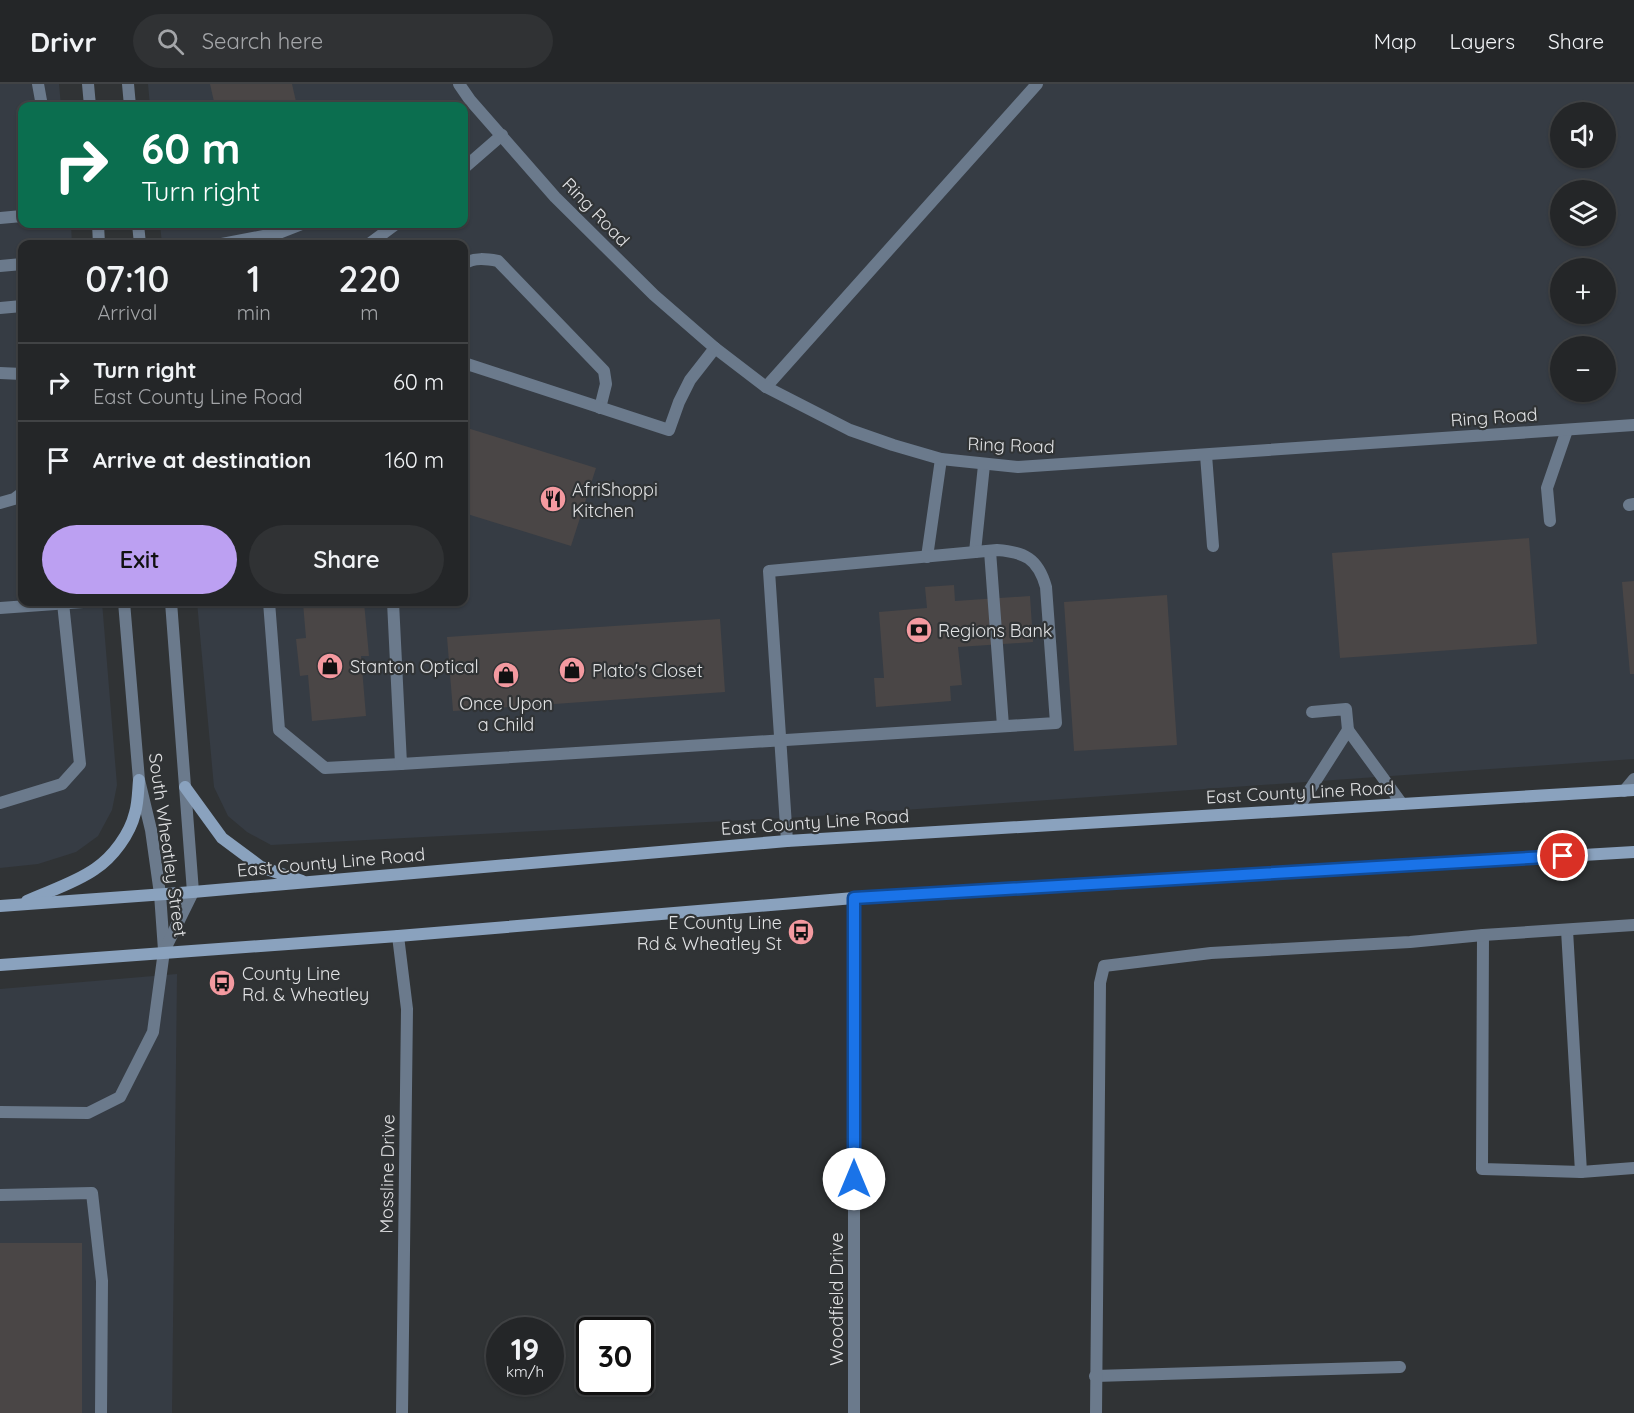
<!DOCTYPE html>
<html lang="en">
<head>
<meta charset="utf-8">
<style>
	body { margin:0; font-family:Quicksand,sans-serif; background:#303234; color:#f1f3f6; height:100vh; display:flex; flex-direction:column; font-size:22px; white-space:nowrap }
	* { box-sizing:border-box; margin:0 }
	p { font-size:20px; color:#a3a5a8 }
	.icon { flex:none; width:33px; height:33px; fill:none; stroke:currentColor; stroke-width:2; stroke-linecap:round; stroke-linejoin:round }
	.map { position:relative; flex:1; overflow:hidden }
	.details { position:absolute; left:18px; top:156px; width:450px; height:366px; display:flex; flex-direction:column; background:#242628; border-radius:12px; box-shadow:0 2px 4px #0004,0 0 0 2px #414345 }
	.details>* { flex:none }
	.hud { position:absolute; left:18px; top:18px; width:450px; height:126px; border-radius:12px; box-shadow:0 2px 4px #0004,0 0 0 2px #414345; background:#0b6e4f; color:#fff; overflow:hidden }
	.fabs { position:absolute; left:1550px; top:18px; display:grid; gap:12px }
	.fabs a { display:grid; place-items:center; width:66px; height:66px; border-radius:50%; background:#242628; box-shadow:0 2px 4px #0004,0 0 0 2px #414345; font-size:30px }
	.speed { position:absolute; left:486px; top:1233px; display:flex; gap:12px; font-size:30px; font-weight:700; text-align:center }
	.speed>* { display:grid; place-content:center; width:78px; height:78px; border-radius:50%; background:#242628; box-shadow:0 2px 4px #0004,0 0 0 2px #414345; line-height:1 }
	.speed small { font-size:15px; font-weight:400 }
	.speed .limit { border:3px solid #111; border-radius:9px; background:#fff; color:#111 }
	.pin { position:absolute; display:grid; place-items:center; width:51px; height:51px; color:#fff; margin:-26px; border:3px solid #fff; border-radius:50%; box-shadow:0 2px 6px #0007 }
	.me { position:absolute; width:66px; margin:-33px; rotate:0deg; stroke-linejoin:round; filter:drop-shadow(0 0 4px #0008) }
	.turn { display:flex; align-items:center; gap:21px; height:126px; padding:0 24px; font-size:27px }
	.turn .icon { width:78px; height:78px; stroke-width:2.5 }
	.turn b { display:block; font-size:42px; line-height:51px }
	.eta { display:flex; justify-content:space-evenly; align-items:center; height:102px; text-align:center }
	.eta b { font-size:36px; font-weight:600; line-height:42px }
	.cta { display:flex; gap:12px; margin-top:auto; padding:12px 24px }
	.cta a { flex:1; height:69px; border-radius:36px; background:#bca0f2; color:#111; font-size:24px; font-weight:600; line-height:69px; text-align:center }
	.cta a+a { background:#303234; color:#f1f3f6 }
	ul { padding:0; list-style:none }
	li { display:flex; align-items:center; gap:18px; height:78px; padding:0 24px; border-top:2px solid #414345 }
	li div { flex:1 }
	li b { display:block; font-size:22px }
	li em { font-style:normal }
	header { display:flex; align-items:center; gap:36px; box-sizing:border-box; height:84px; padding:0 30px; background:#242628; border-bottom:2px solid #414345 }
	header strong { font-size:28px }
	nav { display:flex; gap:33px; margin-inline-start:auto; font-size:21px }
	.search { width:420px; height:54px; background:#303234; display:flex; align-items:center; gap:15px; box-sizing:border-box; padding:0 21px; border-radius:33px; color:#a3a5a8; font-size:22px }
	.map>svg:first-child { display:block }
	.built { fill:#363c44; fill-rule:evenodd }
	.building { fill:#4a4646 }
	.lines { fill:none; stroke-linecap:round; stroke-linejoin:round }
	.service { stroke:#6b7a8c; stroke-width:12 }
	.minor { stroke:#6b7a8c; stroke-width:12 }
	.tertiary { stroke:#6b7a8c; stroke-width:12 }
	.secondary { stroke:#8aa2be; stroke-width:12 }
	.route-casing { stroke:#114b97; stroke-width:15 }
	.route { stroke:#1a73e8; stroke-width:10 }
	.labels { text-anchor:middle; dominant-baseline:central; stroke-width:4.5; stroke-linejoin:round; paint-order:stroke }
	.street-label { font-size:18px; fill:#e0e1e3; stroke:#303335 }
	.poi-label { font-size:18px; fill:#e0e1e3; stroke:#303335; text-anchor:start }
</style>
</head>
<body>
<header>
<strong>Drivr</strong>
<div class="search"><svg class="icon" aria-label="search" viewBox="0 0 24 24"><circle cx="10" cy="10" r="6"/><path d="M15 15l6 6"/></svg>Search here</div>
<nav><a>Map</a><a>Layers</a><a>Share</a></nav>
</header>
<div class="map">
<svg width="1634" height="1329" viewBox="0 0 1634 1329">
	<rect width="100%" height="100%" fill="#303335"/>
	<g class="built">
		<polygon points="0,0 59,0 61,22 22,22 22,140 71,140 72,160 22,160 22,518 102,518 117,701 112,726 98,752 76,768 38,780 0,784"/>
		<path d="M 148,0 L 1634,0 L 1634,675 L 803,733 L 271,761 L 247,748 L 228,732 L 214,703 L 197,518 L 464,518 L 464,160 L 162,160 L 160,140 L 464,140 L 464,22 L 150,22 ZM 1560,28 L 1605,28 L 1605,74 L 1560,74 ZM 1560,106 L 1605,106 L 1605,152 L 1560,152 ZM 1560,184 L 1605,184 L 1605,230 L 1560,230 ZM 1560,262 L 1605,262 L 1605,308 L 1560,308 Z"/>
		<polygon points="177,890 172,1329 0,1329 0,905"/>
	</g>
	<g class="building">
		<polygon points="210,0 292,0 297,22 215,22"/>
		<polygon points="464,343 596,384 571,462 464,429"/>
		<polygon points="1529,454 1537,560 1340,574 1332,469"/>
		<polygon points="1634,497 1634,590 1630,590 1622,498"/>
		<polygon points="954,501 955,517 1030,512 1033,558 958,563 962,601 950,602 951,617 876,623 874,594 884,594 879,528 927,524 925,503"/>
		<polygon points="1167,511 1177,661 1074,667 1064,518"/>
		<polygon points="320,518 364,518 369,572 361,572 366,632 312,637 308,591 300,592 296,555 306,554 303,519"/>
		<polygon points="720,535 725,608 453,627 447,553"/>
		<rect x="0" y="1159" width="82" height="170"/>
	</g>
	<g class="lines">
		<g class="service">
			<polyline points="38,0 42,22"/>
			<polyline points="0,134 22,132"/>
			<path d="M 464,180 C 474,173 487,175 498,177 L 604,287 L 606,300 L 600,324"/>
			<polyline points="0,182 22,180"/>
			<polyline points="0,224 22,222"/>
			<polyline points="464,279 669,346 679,318 690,296 715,264"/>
			<polyline points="0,289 22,290"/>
			<polyline points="766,303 1037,0"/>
			<polyline points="1206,371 1213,462"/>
			<polyline points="0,419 14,415 22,409"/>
			<polyline points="1629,421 1634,420"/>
			<polyline points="1550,437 1547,404 1567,346"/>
			<polyline points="990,467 1003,642"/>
			<polyline points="975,468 984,381"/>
			<polyline points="927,473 941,375"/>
			<polyline points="269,518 279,646 325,684 401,680"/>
			<path d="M 393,518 L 401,680 L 1056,639 L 1046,503 C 1038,474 1024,468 997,466 L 769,487 L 787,757"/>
			<polyline points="0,524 83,518"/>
			<polyline points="1312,628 1346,625 1348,646"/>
			<polyline points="1624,707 1634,695"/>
			<polyline points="0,719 62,700 80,680 63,519"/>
			<polyline points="1297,726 1348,646 1402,720"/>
			<polyline points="1567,846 1581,1088"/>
			<polyline points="1483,851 1482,1085 1581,1088 1634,1084"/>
			<polyline points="0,1028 88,1029 120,1013 153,948 164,867"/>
			<polyline points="0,1111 92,1109 102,1197 101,1329"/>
			<polyline points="1095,1292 1400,1283"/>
			<polyline points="1096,1329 1100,899 1104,882 1211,869 1410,858 1483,851 1634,841"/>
		</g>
		<g class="minor">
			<polyline points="459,0 470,16 555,113 654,211 715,264 766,303 850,346 893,361 941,375 1018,383 1634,341"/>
			<polyline points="464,84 502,51"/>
			<polyline points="222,160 279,149 302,140"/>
			<polyline points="369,160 396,140"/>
			<polyline points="854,814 854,1329"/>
			<polyline points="398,852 407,925 402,1329"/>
		</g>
		<g class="tertiary">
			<polyline points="88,0 90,22"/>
			<polyline points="128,0 130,22"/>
			<polyline points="98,140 99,160"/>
			<polyline points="138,140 140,160"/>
			<polyline points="124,518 139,696 151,746 160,810 164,866"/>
			<polyline points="164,867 193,808 171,518"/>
		</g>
		<g class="secondary">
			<polyline points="185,703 222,754 261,783 302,797"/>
			<path d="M 27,817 C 49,807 75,799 95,785 C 113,773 130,750 135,729 C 138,719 138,707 139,696"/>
			<polyline points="0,822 193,808 787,757 1634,706"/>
			<polyline points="0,881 398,852 854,814 1634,768"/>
		</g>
	</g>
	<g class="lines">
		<defs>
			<polyline id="route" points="854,1095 854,814 1563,772"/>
		</defs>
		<use href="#route" class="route-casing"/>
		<use href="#route" class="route"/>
	</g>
	<defs>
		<symbol id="restaurant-disc" viewBox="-11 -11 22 22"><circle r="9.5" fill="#f49aa0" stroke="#303335"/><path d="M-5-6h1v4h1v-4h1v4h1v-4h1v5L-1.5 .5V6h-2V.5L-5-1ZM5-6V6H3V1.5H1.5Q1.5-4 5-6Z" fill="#111"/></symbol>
		<symbol id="bank-disc" viewBox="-11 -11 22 22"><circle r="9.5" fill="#f49aa0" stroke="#303335"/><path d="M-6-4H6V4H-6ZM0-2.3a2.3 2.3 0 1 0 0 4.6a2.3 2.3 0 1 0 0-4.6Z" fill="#111"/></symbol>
		<symbol id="shop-disc" viewBox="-11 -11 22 22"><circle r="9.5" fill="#f49aa0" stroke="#303335"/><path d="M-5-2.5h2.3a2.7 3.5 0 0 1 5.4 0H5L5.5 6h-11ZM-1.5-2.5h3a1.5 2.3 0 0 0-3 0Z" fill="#111"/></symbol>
		<symbol id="bus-disc" viewBox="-11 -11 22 22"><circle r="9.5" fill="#f49aa0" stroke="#303335"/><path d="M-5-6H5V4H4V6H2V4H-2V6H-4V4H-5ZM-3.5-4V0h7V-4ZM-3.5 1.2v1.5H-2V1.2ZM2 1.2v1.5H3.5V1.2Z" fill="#111"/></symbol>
	</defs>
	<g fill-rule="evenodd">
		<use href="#restaurant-disc" x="538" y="400" width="30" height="30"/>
		<use href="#bank-disc" x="904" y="531" width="30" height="30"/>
		<use href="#shop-disc" x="315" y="567" width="30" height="30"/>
		<use href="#shop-disc" x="557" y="571" width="30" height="30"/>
		<use href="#shop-disc" x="491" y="576" width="30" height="30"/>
		<use href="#bus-disc" x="786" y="833" width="30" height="30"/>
		<use href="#bus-disc" x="207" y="884" width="30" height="30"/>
	</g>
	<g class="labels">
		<g class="street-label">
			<text transform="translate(596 128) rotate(46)">Ring Road</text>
			<text transform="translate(1494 333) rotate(-4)">Ring Road</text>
			<text transform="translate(1011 361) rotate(2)">Ring Road</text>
			<text transform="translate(1300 708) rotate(-3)">East County Line Road</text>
			<text transform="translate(815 738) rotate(-4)">East County Line Road</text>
			<text transform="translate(168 761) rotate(82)">South Wheatley Street</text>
			<text transform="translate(331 778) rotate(-5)">East County Line Road</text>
			<text transform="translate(387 1090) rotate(-89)">Mossline Drive</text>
			<text transform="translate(836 1215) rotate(-90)">Woodfield Drive</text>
		</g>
		<g class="poi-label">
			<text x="572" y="405">AfriShoppi<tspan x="572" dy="21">Kitchen</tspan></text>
			<text x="938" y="546">Regions Bank</text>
			<text x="350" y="582">Stanton Optical</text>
			<text x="592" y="586">Plato's Closet</text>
			<text x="506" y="619" text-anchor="middle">Once Upon<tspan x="506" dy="21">a Child</tspan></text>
			<text x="782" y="838" text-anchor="end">E County Line<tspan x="782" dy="21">Rd &amp; Wheatley St</tspan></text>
			<text x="242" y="889">County Line<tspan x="242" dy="21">Rd. &amp; Wheatley</tspan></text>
		</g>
	</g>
</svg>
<div class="fabs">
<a><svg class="icon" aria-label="sound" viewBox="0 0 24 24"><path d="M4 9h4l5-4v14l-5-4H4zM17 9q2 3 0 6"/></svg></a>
<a><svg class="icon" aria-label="layers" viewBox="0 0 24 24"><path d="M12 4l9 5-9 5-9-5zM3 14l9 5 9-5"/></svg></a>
<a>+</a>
<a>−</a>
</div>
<div class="speed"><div>19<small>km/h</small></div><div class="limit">30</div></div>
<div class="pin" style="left:1563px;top:772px;background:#d93025"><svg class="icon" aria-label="arrive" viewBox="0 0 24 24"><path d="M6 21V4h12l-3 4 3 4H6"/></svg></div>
<svg class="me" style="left:854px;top:1095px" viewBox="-20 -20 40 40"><circle r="19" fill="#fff"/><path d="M0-13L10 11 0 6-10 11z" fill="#1a73e8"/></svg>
<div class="hud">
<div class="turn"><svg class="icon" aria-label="right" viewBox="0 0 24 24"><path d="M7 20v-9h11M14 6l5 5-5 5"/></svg><div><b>60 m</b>Turn right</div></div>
</div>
<section class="details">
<div class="eta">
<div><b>07:10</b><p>Arrival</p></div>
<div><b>1</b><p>min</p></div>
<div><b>220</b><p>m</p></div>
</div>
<ul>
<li><svg class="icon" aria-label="right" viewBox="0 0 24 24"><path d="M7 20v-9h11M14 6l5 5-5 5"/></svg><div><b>Turn right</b><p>East County Line Road</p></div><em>60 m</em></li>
<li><svg class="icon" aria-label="arrive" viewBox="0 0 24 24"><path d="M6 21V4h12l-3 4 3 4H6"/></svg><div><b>Arrive at destination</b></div><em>160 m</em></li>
</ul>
<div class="cta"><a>Exit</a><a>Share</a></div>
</section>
</div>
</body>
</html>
